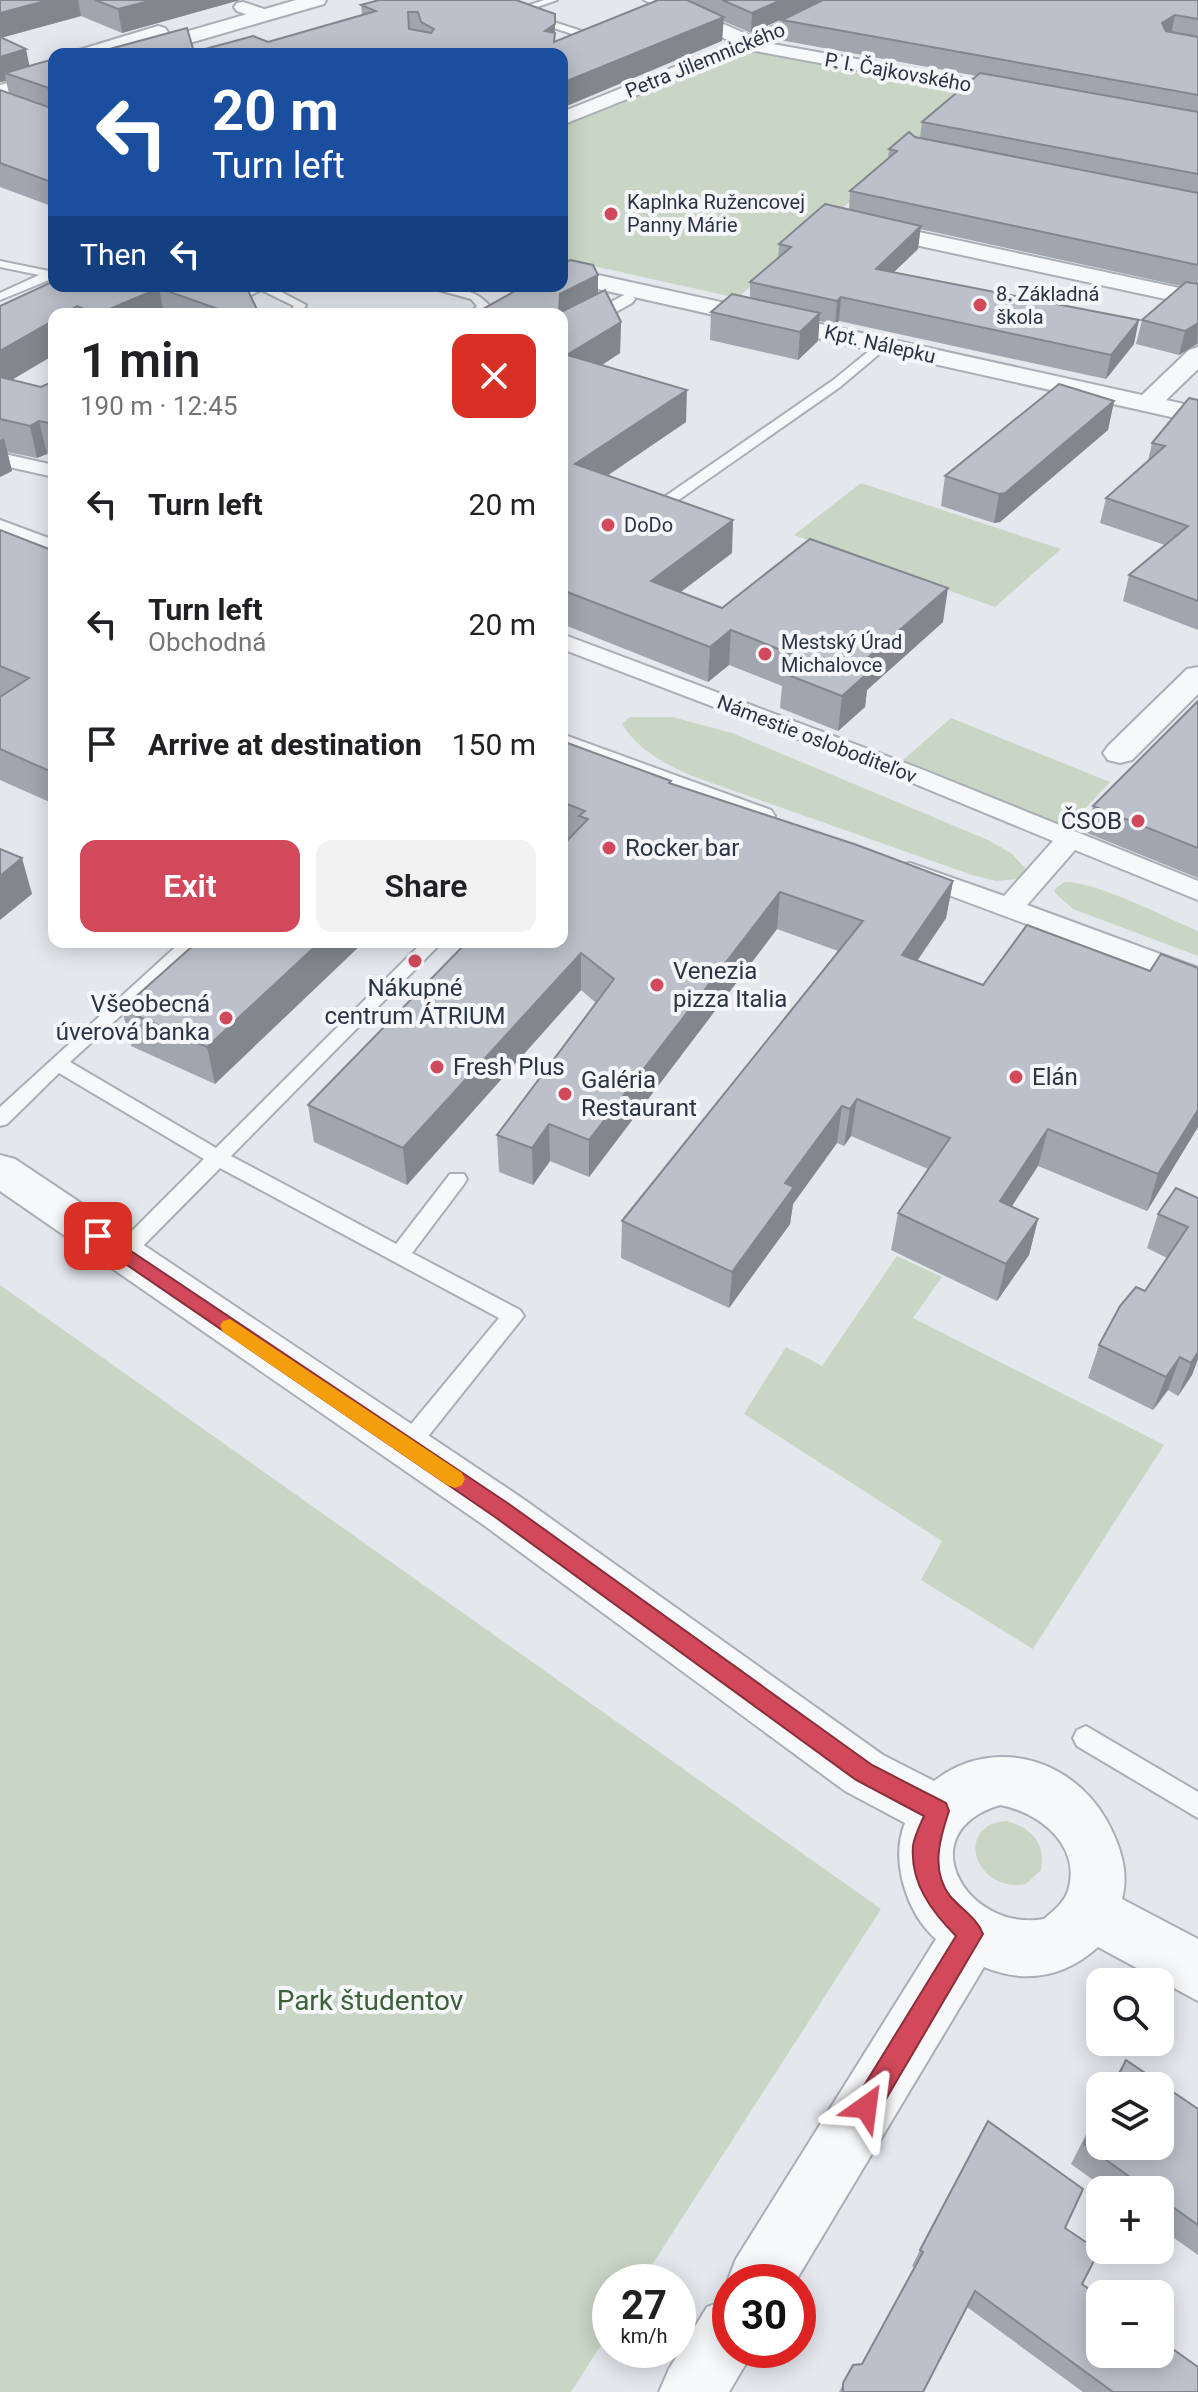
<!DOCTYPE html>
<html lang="en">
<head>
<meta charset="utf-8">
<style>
	body { margin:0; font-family:Roboto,sans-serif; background:#f2f2f2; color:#202124; height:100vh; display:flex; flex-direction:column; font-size:30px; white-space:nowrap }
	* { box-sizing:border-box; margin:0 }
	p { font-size:26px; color:#757577 }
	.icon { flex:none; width:44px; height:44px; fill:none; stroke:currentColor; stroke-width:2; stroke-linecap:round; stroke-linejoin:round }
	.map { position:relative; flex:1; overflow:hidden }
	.side { position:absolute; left:48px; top:308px; width:520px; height:640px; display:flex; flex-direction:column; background:#fff; border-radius:16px; box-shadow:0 4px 20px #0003 }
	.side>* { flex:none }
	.guide { position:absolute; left:48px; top:48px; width:520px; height:244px; border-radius:16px; box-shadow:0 4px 20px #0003; background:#1a4fa0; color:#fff; overflow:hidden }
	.tools { position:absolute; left:1086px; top:1968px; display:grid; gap:16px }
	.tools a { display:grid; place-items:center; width:88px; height:88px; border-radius:16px; background:#fff; box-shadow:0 4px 20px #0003; font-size:40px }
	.speed { position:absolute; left:592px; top:2264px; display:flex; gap:16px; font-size:40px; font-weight:700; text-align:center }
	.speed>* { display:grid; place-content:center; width:104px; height:104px; border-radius:50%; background:#fff; box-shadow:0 4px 20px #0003; line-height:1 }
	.speed small { font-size:20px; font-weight:400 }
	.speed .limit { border:12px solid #d22; background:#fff; color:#111 }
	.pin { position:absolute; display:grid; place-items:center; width:68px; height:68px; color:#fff; margin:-34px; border-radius:16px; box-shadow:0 4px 12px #0006 }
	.me { position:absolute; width:88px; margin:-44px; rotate:31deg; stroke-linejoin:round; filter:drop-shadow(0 0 6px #0008) }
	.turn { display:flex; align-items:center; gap:28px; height:168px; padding:0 32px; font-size:36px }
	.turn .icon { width:104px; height:104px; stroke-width:2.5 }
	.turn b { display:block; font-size:56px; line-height:68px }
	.then { display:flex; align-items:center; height:76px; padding:0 32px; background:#0003; gap:16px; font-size:30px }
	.round { display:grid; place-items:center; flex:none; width:84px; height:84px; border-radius:16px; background:#f2f2f2 }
	.head { display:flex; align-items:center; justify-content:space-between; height:136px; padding:0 32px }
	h1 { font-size:48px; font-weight:600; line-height:60px }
	.action { display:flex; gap:16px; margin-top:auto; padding:16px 32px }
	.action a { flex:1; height:92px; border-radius:16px; background:#d1495b; color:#fff; font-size:32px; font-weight:600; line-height:92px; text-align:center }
	.action a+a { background:#f2f2f2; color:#202124 }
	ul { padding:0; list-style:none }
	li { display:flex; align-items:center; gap:24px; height:120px; padding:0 32px }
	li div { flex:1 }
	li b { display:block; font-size:30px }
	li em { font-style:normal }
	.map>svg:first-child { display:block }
	.green { fill:#c9d6c5 }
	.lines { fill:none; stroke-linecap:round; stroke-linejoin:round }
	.service-casing { stroke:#a9aeb7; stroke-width:4 }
	.pedestrian-casing { stroke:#a9aeb7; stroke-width:4 }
	.minor-casing { stroke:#a9aeb7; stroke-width:4 }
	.tertiary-casing { stroke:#a9aeb7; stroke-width:4 }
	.service { fill:#f7f8fa; fill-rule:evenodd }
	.pedestrian { fill:#f7f8fa; fill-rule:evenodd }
	.minor { fill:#f7f8fa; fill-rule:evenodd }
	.tertiary { fill:#f7f8fa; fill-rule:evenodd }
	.wall { fill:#a1a5ae }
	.shaded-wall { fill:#83868d }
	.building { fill:#bbc0ca; stroke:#83868d; stroke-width:2; fill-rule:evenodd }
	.route { fill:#d1495b; stroke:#882f3b; stroke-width:2 }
	.slow { fill:#f59e0b }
	.poi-dot { fill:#d1495b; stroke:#f4f6f9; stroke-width:3 }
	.labels { text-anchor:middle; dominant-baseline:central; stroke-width:8; stroke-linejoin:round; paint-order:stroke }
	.far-street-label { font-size:20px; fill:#2b3445; stroke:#f4f6f9 }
	.far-poi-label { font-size:20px; fill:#2b3445; stroke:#f4f6f9; text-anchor:start }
	.poi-label { font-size:24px; fill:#2b3445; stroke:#f4f6f9; text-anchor:start }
	.near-park-label { font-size:28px; fill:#3f6138; stroke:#f4f6f9 }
</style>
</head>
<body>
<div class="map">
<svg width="1198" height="2392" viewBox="0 0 1198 2392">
	<rect width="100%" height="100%" fill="#e4e7ec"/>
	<g class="green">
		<polygon points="751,49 980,91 737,298 562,259 562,125"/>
		<polygon points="861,483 1061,549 995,607 794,535"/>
		<path d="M 630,717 L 672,717 L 732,733 L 988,840 L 1011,853 L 1026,869 L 1018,879 L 996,881 L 972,875 L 692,776 C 664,763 639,751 622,724 Z"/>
		<polygon points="951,718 1110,782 1066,829 902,761"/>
		<path d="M 1065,882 C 1095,881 1167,918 1198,931 L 1198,956 L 1073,909 L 1054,892 L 1057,887 Z"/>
		<polygon points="897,1256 942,1277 913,1318 1164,1445 1033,1649 921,1580 942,1541 744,1414 786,1347 822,1366"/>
		<polygon points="0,1285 881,1909 641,2282 610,2282 610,2331 571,2392 0,2392"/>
		<path d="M 1006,1821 C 1031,1827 1046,1843 1041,1870 L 1026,1884 C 975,1894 953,1825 1006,1821 Z"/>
	</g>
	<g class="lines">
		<defs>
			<g id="service">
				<polygon points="544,0 557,0 514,15 507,13"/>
				<polygon points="529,14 600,37 601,39 594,41 526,19"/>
				<polygon points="0,261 54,272 54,278 0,300 0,293 39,275 0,267"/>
				<polygon points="252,286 270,286 306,305 301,314 289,314 294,306 261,290 213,314 198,314"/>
				<path d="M 424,286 C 448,286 474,287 490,306 L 482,314 L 469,314 L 477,306 L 471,299 Z"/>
				<polygon points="880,342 890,345 840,387 657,515 647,515 647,509 832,381"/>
				<polygon points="181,942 201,942 70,1062 216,1148 423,942 442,942 231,1156 396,1244 450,1174 464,1174 467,1179 464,1184 412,1253 520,1310 524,1316 414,1454 406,1456 398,1454 395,1447 398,1440 499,1318 220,1168 130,1259 116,1259 113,1253 116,1247 204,1159 59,1073 7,1124 0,1126 0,1107"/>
				<polygon points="1086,1726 1198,1792 1198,1818 1077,1746 1073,1738 1077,1730"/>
			</g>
			<g id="pedestrian">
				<polygon points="626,294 632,295 635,299 632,303 562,342 562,328"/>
				<polygon points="0,453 54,465 54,477 0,465"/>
				<polygon points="0,520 54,540 54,555 0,535"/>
				<polygon points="562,634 921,769 1198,881 1198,900 1075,850 1027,905 1198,968 1198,988 900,877 896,871 900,865 910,863 1004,896 1053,841 903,779 562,649"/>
				<polygon points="562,734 771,810 775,816 771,822 753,822 562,751"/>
			</g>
			<g id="minor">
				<polygon points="644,0 668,0 751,36 832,0 856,0 767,43 1024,89 1034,95 1024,101 750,50 562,125 562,112 734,43"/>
				<polygon points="243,2 270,11 273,15 264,21 237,11 234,7 237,3"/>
				<polygon points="863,220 1198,292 1198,306 855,232 852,227 855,222"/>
				<polygon points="562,267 1142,395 1189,350 1198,347 1198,369 1166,400 1198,407 1198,423 562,281"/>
				<polygon points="1198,667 1198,694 1132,760 1120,763 1108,760 1103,753 1108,746 1187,669"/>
				<path d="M 0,1155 L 15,1159 L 519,1496 L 883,1755 L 934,1781 C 997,1732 1082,1762 1113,1833 C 1123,1855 1128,1876 1122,1899 L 1198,1939 L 1198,2001 L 1098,1947 C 1063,1978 1025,1984 984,1967 L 795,2282 L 730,2282 L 730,2289 L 727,2282 L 736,2259 L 936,1939 C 906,1913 890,1859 905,1823 L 845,1791 L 485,1526 L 0,1191 ZM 1000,1805 C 1039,1812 1082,1846 1068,1891 C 1064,1903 1053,1911 1044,1919 C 968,1933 907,1833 1000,1805 Z"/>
				<polygon points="730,2298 730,2350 754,2350 729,2392 659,2392 669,2369 707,2307"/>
			</g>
			<g id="tertiary">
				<polygon points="296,0 326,0 324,4 152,54 120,54 123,50"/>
				<polygon points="158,26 165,28 168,32 165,36 107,54 76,54 79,50"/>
				<polygon points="54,70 54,82 0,97 0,85"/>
			</g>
		</defs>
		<use href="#service" class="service-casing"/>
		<use href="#pedestrian" class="pedestrian-casing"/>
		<use href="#minor" class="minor-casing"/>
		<use href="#tertiary" class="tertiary-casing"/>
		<use href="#service" class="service"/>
		<use href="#pedestrian" class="pedestrian"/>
		<use href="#minor" class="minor"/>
		<use href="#tertiary" class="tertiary"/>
	</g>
	<g class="wall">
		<polygon points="0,0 240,0 122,33 81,16 1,38 29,66 54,62 54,207 0,187 0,90 9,93 6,81 0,82"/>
		<polygon points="379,0 555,42 658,0 1198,0 1198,345 1197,344 1179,355 1136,344 1142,320 1181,286 920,229 918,249 894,272 1134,344 1106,379 839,321 835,324 819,321 818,341 798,360 710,340 711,312 750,298 750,282 778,258 779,244 849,210 850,191 888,159 889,149 915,137 920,138 922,122 977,76 780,40 782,20 804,9 751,33 723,21 722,41 194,52 268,42 362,15 361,5"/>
		<polygon points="598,275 598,294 621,322 620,353 602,365 686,422 608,475 732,553 681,592 722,608 943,622 867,690 865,707 838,731 780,708 782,686 729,665 708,682 562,624 562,314"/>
		<polygon points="54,281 246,286 259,314 54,314 12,380 41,387 54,381 54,455 47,454 37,458 7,452 12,471 0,477 0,306"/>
		<polygon points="1198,400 1198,630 1123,601 1129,575 1165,545 1100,523 1106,498 1148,461 1152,443"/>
		<polygon points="1114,401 1108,430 1000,522 994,523 941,506 945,476"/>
		<polygon points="0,530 54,551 54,804 0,780"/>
		<polygon points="1198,701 1198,878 1087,833 1093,806"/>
		<polygon points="562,741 671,781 671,784 953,881 946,918 917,961 983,985 1198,968 1198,1127 1147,1211 1038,1166 1012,1206 1038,1219 1029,1255 997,1301 891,1250 898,1213 928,1169 851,1136 844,1146 837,1143 793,1204 790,1224 729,1308 621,1258 622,1221 838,951 777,929 589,1177 550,1161 533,1185 499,1172 497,1135 596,1003 581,990 407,1185 314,1142 308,1105 567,841 562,839"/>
		<polygon points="197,942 215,1084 131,1046 122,1009"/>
		<polygon points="1198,1198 1198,1359 1192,1375 1178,1396 1168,1390 1153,1410 1088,1378 1099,1345 1145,1291 1167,1258 1147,1248 1158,1214"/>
		<polygon points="1126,2060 1198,2109 1198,2255 1160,2228 1160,2190 1107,2190 1071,2164 1100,2107 1100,2146 1160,2086 1110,2086"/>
		<polygon points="1065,2228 1082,2284 1198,2392 1083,2392 967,2307 923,2392 839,2392 853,2365 862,2364 915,2268 912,2266 920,2250"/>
	</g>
	<g class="shaded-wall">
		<polygon points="49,0 78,0 81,16 0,38 0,13"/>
		<polygon points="153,0 240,0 122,33 118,9"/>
		<polygon points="781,0 825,0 751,33 752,13"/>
		<polygon points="555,14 555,54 545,31"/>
		<polygon points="1175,15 1171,35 1158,43 1162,23"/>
		<polygon points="724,17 722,41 562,108 562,83"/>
		<polygon points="26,49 31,73 5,73 6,81 0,82 0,57"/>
		<polygon points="921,226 918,249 873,292 876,269"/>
		<polygon points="598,275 598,305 559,314 560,294"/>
		<polygon points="159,288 164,314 98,314"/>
		<polygon points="841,297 839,321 835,324 837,301"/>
		<polygon points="77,306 78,314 64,314"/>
		<polygon points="820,313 818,341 798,360 800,332"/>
		<polygon points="54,320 54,355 0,387 0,351"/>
		<polygon points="1139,320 1134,344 1106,379 1111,355"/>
		<polygon points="621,322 620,353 568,387 567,355"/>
		<polygon points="1198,323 1197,344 1179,355 1185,331"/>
		<polygon points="687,390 686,422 576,497 575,464"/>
		<polygon points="1114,401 1108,430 1000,522 994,523 999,494"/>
		<polygon points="39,421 47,454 37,458 30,426"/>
		<polygon points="4,438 12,471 0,477 0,440"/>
		<polygon points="733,520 732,553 650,615 651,581"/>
		<polygon points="948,588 943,622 867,690 865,707 838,731 842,696 857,667"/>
		<polygon points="731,630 729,665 708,682 710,647"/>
		<polygon points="22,858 32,894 0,920 0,876"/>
		<polygon points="953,881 946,918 896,992 902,955"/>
		<polygon points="780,892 777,929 589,1177 589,1140"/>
		<polygon points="320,942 364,942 215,1084 207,1047"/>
		<polygon points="581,953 581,990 407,1185 403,1148"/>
		<polygon points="857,1099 851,1136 844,1146 850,1109"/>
		<polygon points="842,1106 837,1143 793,1204 790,1224 729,1308 732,1272 785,1183"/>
		<polygon points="1198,1110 1198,1127 1147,1211 1158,1174"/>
		<polygon points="549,1124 550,1161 533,1185 532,1148"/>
		<polygon points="1048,1129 1038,1166 991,1238 1000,1201"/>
		<polygon points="1038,1219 1029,1255 997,1301 1006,1264"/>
		<polygon points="1198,1352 1198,1359 1192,1375 1178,1396 1191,1363"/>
		<polygon points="1180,1357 1168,1390 1153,1410 1166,1377"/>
	</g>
	<g class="building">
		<polygon points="0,0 49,0 0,13"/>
		<polygon points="95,0 153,0 118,9"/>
		<path d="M 379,0 L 516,0 L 555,14 L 555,24 L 545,31 L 555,33 L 554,42 L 658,0 L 687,0 L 724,17 L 562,83 L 562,54 L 91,54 L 187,28 L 194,52 L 253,36 L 268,42 L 376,11 L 361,5 ZM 408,12 L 418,12 L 421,22 L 434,29 L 431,33 L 409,29 Z"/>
		<polygon points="722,0 781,0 752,13"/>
		<polygon points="823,0 1198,0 1198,19 1175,15 1162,23 1166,31 1198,37 1198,95 782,20"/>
		<polygon points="0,37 26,49 0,57"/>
		<polygon points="50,60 54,62 54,183 0,163 0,90 48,107 52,104 52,89 5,73"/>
		<polygon points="980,73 1198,112 1198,174 922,122"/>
		<polygon points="909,132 915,137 1198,193 1198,265 850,191 897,151 889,149"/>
		<polygon points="825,204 921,226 876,269 1139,320 1111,355 841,297 837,301 750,282 791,247 779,244"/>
		<polygon points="570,260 593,265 598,275 560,294 559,313 605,290 621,322 567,355 687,390 575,464 733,520 651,581 722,608 810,539 948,588 857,667 869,672 842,696 783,673 801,658 731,630 710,647 562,590 562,314 474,314 524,286 562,286 562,265"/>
		<polygon points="54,281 54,286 246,286 259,314 232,314 159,288 98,314 77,306 64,314 54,314 54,320 0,351 0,306"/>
		<polygon points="1186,282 1198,284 1198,323 1185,331 1142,320"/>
		<polygon points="732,294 820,313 800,332 711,312"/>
		<polygon points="0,377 41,387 54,381 54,424 39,421 30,426 0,419"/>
		<polygon points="1059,384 1114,401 1005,493 999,494 945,476"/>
		<polygon points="1189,398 1198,400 1198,601 1129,575 1188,526 1106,498 1165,446 1152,443"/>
		<polygon points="0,530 54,551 54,773 0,749 0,697 29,678 0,666"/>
		<polygon points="1198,701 1198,848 1093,806"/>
		<polygon points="562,741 671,781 669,783 857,845 953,881 902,955 983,985 1027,925 1150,971 1161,954 1198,968 1198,1110 1158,1174 1048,1129 1000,1201 1038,1219 1006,1264 898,1213 950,1138 857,1099 850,1109 842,1106 785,1183 794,1187 732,1272 622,1221 863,921 780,892 589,1140 549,1124 532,1148 497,1135 614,979 581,953 403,1148 308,1105 467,942 562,942 562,846 588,819 579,816 585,811 562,802"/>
		<polygon points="0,849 22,858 0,876"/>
		<polygon points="197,942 320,942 207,1047 122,1009"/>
		<polygon points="1176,1188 1198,1198 1198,1352 1191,1363 1180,1357 1166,1377 1099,1345 1120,1306 1136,1287 1145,1291 1188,1227 1158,1214"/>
		<polygon points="1126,2060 1198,2109 1198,2225 1160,2198 1160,2190 1148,2190 1084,2144 1100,2112 1100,2146 1160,2146 1160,2086 1113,2086"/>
		<polygon points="988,2121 1083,2189 1065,2228 1099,2251 1082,2284 1100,2297 1100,2354 1160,2354 1160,2340 1198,2367 1198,2392 1113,2392 975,2291 923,2392 843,2392 843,2383 853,2365 862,2364 923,2252 920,2250"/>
	</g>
	<path class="route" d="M 98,1229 L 509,1504 L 872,1765 L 946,1803 L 949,1811 C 940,1838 930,1870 950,1896 C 961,1909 977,1918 983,1934 L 876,2116 L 866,2120 L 857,2116 L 853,2107 L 857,2097 L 956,1936 C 932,1912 910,1883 913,1846 C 914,1837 920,1825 924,1816 L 856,1780 L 495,1517 L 92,1241 L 89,1236 L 92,1231 Z"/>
	<polygon class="slow" points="230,1319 462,1473 465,1479 462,1485 455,1488 447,1485 223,1332 220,1326 223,1321"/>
	<g class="poi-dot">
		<circle cx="611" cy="214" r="8"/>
		<circle cx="980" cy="305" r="8"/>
		<circle cx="608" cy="525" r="8"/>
		<circle cx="765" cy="654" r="8"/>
		<circle cx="1138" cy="821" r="8"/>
		<circle cx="609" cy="848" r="8"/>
		<circle cx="415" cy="961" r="8"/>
		<circle cx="657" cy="985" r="8"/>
		<circle cx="226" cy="1018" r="8"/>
		<circle cx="437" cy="1067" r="8"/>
		<circle cx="1016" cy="1077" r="8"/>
		<circle cx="565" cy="1094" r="8"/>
	</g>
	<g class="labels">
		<g class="far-street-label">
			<text transform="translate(705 60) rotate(-22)">Petra Jilemnického</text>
			<text transform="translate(898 72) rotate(10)">P. I. Čajkovského</text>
			<text transform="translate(880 344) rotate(13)">Kpt. Nálepku</text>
			<text transform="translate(817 739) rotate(21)">Námestie osloboditeľov</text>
		</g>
		<g class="far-poi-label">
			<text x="627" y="202">Kaplnka Ružencovej<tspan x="627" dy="23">Panny Márie</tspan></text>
			<text x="996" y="294">8. Základná<tspan x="996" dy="23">škola</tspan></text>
			<text x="624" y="525">DoDo</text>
			<text x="781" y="642">Mestský Úrad<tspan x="781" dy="23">Michalovce</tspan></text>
		</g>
		<g class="poi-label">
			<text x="1122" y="821" text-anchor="end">ČSOB</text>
			<text x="625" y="848">Rocker bar</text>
			<text x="673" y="971">Venezia<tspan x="673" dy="28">pizza Italia</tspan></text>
			<text x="415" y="988" text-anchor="middle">Nákupné<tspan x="415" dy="28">centrum ÁTRIUM</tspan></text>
			<text x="210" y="1004" text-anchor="end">Všeobecná<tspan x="210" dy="28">úverová banka</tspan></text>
			<text x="453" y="1067">Fresh Plus</text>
			<text x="1032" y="1077">Elán</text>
			<text x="581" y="1080">Galéria<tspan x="581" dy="28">Restaurant</tspan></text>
		</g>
		<g class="near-park-label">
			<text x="370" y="2000">Park študentov</text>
		</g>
	</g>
</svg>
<div class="tools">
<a><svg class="icon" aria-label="search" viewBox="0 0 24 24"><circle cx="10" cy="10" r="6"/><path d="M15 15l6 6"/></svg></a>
<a><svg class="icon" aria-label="layers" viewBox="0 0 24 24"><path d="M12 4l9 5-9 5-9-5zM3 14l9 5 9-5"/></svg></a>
<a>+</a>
<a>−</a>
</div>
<div class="speed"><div>27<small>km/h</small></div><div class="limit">30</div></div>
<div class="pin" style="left:98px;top:1236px;background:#d93025"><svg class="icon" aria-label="arrive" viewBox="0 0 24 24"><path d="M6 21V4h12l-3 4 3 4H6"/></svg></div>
<svg class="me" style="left:866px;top:2107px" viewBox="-20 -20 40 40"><path d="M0-17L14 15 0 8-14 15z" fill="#d1495b" stroke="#fff" stroke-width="4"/></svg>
<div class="guide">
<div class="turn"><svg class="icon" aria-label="left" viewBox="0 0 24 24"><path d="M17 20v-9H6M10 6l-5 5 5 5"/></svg><div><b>20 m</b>Turn left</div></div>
<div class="then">Then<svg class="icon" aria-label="left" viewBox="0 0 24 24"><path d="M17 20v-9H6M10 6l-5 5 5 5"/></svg></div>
</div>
<section class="side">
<div class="head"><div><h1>1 min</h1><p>190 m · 12:45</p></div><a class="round" style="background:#d93025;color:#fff"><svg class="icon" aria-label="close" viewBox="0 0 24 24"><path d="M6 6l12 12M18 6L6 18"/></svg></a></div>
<ul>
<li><svg class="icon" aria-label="left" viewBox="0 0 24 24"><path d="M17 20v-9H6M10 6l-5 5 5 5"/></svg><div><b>Turn left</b></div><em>20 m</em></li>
<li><svg class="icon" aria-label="left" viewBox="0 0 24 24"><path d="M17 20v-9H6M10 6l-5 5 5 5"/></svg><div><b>Turn left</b><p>Obchodná</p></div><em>20 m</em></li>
<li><svg class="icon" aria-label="arrive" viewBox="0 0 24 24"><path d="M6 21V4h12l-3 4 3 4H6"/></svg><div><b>Arrive at destination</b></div><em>150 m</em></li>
</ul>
<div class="action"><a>Exit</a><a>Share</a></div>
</section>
</div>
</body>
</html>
